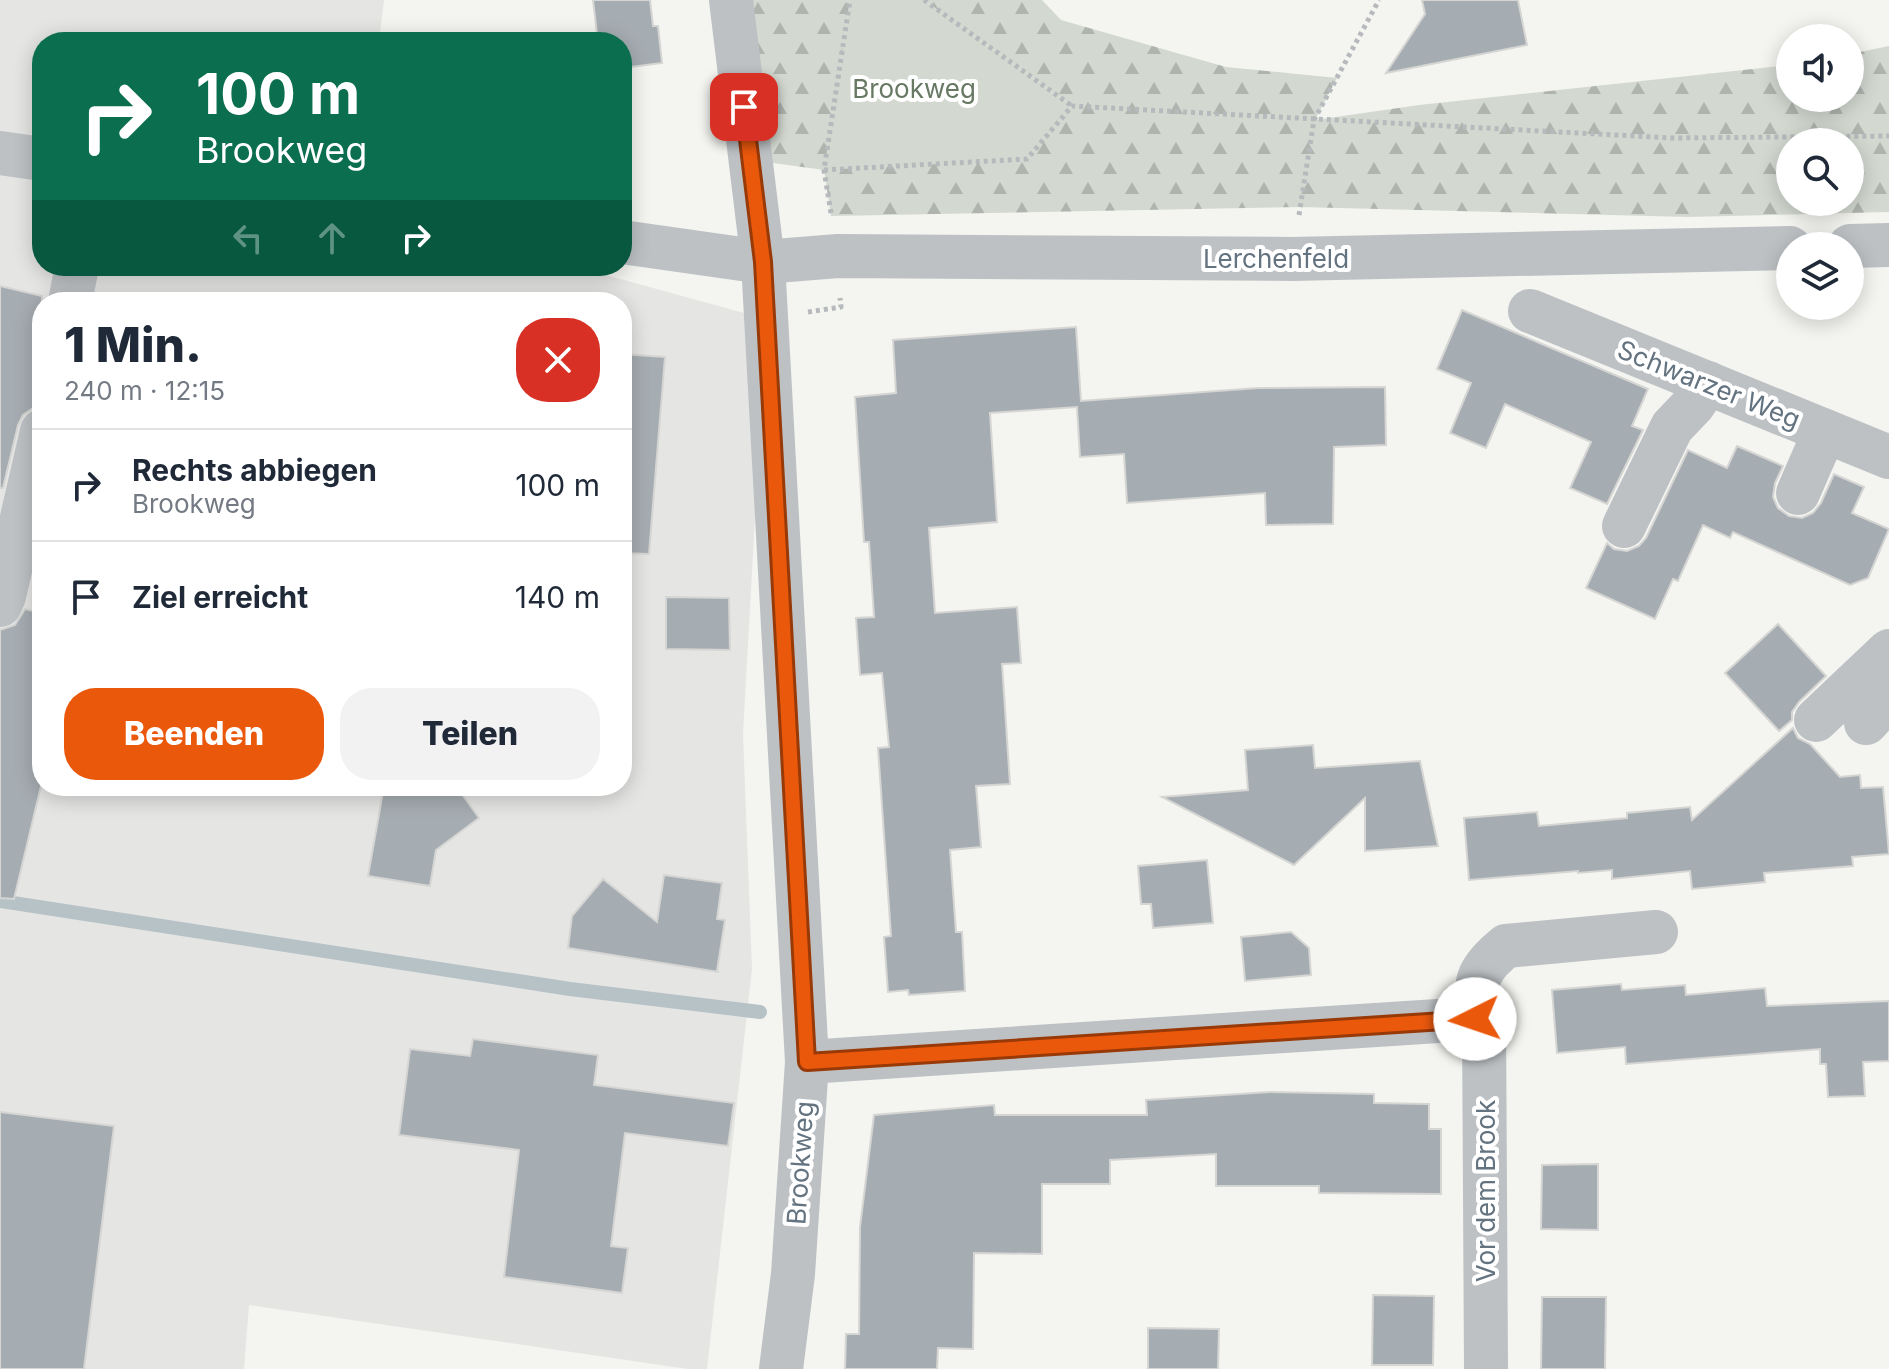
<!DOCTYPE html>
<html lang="de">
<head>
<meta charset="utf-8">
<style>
	body { margin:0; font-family:Inter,sans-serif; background:#f2f2f3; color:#1f2937; height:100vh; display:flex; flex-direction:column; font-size:30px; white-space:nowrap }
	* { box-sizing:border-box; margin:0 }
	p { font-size:26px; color:#747a83 }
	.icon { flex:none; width:44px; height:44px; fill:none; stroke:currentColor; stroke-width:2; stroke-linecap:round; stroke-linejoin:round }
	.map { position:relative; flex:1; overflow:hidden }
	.drawer { position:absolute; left:32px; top:292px; width:600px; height:504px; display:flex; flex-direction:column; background:#fff; border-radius:32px; box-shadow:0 4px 20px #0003 }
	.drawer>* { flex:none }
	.top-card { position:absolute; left:32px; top:32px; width:600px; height:244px; border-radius:32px; box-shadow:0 4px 20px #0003; background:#0b6e4f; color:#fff; overflow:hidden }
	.tools { position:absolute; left:1776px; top:24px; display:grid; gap:16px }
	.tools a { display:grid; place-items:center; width:88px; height:88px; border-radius:50%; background:#fff; box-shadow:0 4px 20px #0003; font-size:40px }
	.pin { position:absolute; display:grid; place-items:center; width:68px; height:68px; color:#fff; margin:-34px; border-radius:16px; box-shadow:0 4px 12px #0006 }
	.me { position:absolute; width:88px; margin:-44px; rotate:266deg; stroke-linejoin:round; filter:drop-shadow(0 0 6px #0008) }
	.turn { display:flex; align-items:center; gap:28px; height:168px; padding:0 32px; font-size:36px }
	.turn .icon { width:104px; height:104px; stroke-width:2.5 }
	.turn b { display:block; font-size:56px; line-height:68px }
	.lanes { display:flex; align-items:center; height:76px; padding:0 32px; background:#0003; justify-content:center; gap:40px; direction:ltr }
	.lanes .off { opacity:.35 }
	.round { display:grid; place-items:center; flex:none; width:84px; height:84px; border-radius:32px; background:#f2f2f3 }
	.headline { display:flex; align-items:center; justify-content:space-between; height:136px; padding:0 32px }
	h1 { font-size:48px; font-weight:800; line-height:60px }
	.button { display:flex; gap:16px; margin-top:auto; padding:16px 32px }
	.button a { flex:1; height:92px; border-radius:32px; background:#ea580c; color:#fff; font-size:32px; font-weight:800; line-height:92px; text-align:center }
	.button a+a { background:#f2f2f3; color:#1f2937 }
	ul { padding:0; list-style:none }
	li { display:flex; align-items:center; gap:24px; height:112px; padding:0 32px; border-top:2px solid #e0e1e3 }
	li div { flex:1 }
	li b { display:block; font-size:30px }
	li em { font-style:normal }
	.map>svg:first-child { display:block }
	.built { fill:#e5e6e4; fill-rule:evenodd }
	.forest { fill:url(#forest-firs); fill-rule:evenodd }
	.park { fill:#d3d9d0 }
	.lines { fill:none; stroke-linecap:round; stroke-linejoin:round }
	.stream { stroke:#b7c2c7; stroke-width:14 }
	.building { fill:#a6adb2; stroke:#d5d5d3; stroke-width:2 }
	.path { stroke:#b7babc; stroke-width:5; stroke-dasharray:4 4; stroke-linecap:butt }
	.minor { stroke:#bdc1c4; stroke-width:44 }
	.route-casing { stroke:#983908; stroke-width:20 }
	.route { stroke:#ea580c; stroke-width:14 }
	.labels { text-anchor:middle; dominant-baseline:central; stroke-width:8; stroke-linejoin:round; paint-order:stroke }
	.park-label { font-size:26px; fill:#677863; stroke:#fff }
	.street-label { font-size:26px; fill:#647380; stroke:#fff }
</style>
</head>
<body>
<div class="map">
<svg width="1889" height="1369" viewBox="0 0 1889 1369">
	<defs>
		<pattern id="forest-firs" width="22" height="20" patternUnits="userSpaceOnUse" patternTransform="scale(2)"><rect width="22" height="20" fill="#d3d9d0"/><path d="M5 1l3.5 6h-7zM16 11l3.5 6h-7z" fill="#afb4ae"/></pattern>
	</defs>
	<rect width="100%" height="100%" fill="#f4f4f0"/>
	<path class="built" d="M 0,0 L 384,0 L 379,42 L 42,42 L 42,266 L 573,266 L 766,319 L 743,734 L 752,969 L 707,1369 L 688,1369 L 249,1305 L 244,1369 L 0,1369 ZM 42,302 L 622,302 L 622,786 L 42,786 Z"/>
	<path class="forest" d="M 731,0 L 850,0 L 825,169 L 1072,106 L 924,0 L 1042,0 L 1061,20 L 1226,67 L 1337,78 L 1315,120 L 1419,105 L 1790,65 L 1790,98 L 1850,98 L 1850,54 L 1889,46 L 1889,212 L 1688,217 L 1300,207 L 831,216 L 824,170 L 751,160 ZM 1790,142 L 1850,142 L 1850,202 L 1790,202 Z"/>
	<polygon class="park" points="850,0 924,0 1072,106 1027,159 824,170"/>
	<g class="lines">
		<polyline class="stream" points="0,901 570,989 760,1012"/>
	</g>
	<g class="building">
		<polygon points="593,0 650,0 653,26 658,26 662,63 622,68 622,42 598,42"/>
		<polygon points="1422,0 1518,0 1527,45 1386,73 1425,14"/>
		<polygon points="0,286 42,296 42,371 33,408 23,415 18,425 3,488 0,488"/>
		<polygon points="1462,310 1648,389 1632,426 1643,430 1607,504 1570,488 1591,442 1505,404 1486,448 1450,433 1471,383 1437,369"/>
		<polygon points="1076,327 1081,401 1258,388 1385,387 1386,445 1334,447 1333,524 1266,525 1265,493 1127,503 1124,454 1080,457 1077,407 990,413 997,522 929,528 935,613 1017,607 1021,663 1002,664 1010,784 976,786 981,847 950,850 956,932 962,932 965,991 909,995 908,990 888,992 884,937 891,936 878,748 889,747 882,673 860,675 856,618 874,617 869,542 864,542 855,397 896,393 893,340"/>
		<polygon points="622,354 665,357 649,554 622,553"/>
		<polygon points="1737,446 1783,466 1775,483 1773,497 1778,508 1789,516 1802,518 1813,513 1821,503 1834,474 1864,487 1852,513 1889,529 1868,578 1850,585 1733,532 1730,538 1703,525 1678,581 1673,579 1655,619 1586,588 1607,543 1614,549 1627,551 1639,546 1646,538 1688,450 1727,468"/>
		<polygon points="666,597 729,598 730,650 666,649"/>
		<polygon points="25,609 42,613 42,782 14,899 0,898 0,630 15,625"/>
		<polygon points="1778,624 1826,676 1799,702 1792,712 1792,720 1779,731 1725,673"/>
		<polygon points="1793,728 1798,738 1810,744 1840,777 1860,775 1861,788 1883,787 1889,854 1852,857 1853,866 1764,873 1765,882 1692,889 1690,871 1612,879 1612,870 1578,873 1578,871 1469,880 1464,818 1537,812 1539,826 1627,818 1627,813 1690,807 1692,820"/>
		<polygon points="1313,745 1315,768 1420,761 1438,846 1365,851 1365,798 1294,865 1162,797 1248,790 1245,750"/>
		<polygon points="384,786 401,786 445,793 456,786 479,818 436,850 430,886 368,876"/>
		<polygon points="1207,860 1213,923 1153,928 1151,904 1141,904 1138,866"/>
		<polygon points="664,875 722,883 717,919 725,920 717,971 719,972 568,948 572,916 603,879 657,922"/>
		<polygon points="1291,932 1309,948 1311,975 1245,981 1241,937"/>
		<polygon points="1621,984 1622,990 1685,985 1686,995 1765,988 1767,1006 1889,1001 1889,1061 1863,1062 1865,1096 1828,1097 1826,1064 1820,1064 1820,1049 1626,1064 1625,1047 1557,1053 1552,990"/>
		<polygon points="473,1039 598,1055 594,1085 734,1103 728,1146 625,1133 611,1246 628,1248 622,1293 504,1277 519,1150 399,1135 410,1049 470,1056"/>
		<polygon points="1270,1092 1374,1094 1374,1103 1429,1104 1429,1129 1441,1129 1441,1194 1319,1193 1319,1186 1216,1186 1216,1154 1110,1160 1110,1184 1042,1184 1042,1254 974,1253 973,1349 938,1348 937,1369 845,1369 846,1334 859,1334 860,1227 874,1115 994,1105 995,1115 1147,1115 1146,1100"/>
		<polygon points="0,1112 114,1126 84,1369 0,1369"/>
		<polygon points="1598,1164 1598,1230 1541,1229 1542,1165"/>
		<polygon points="1373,1295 1434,1296 1433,1365 1372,1365"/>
		<polygon points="1542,1297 1606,1297 1605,1369 1541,1369"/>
		<polygon points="1148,1328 1219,1329 1218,1369 1148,1369"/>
	</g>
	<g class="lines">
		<g class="path">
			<polyline points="924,0 1072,106"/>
			<polyline points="824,170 1027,159 1072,106 1672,138 1889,136"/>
			<polyline points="831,213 824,170 850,0"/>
			<polyline points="1299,215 1314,120 1379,0"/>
			<polyline points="808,312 841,307 840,298"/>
		</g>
		<g class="minor">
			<polyline points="731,0 763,262 807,1062 793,1274 781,1369"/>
			<polyline points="0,153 42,159"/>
			<polyline points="622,242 763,262 838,256 1292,259 1790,248"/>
			<polyline points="1850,246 1889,245"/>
			<polyline points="70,302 77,266"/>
			<polyline points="1530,311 1889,457"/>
			<polyline points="1798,493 1825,431"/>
			<polyline points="1624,526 1672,427 1693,405 1708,383"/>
			<polyline points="0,605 4,596 42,431"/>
			<polyline points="1816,720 1889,651"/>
			<polyline points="1866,723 1889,698"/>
			<path d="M 1475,1019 C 1477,981 1474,972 1506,946 L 1656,932"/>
			<polyline points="807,1062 1484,1018 1486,1369"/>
		</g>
	</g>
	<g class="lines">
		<defs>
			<polyline id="route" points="744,107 763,262 807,1062 1475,1019"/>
		</defs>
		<use href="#route" class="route-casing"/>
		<use href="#route" class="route"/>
	</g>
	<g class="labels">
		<g class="park-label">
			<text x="914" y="88">Brookweg</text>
		</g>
		<g class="street-label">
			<text x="1276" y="258">Lerchenfeld</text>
			<text transform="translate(1709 384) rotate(22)">Schwarzer Weg</text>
			<text transform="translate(800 1163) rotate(-86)">Brookweg</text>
			<text transform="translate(1485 1191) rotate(-90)">Vor dem Brook</text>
		</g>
	</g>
</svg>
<div class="tools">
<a><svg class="icon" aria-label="sound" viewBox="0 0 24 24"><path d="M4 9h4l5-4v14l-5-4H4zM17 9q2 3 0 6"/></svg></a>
<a><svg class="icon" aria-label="search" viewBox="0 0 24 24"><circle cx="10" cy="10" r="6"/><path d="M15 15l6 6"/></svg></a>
<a><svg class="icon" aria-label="layers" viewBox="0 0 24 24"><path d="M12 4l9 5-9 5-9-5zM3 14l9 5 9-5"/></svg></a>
</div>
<div class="pin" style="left:744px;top:107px;background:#d93025"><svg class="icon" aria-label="arrive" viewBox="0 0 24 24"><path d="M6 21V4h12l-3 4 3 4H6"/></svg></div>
<svg class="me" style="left:1475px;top:1019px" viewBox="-20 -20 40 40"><circle r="19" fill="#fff"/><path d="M0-13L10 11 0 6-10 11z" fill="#ea580c"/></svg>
<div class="top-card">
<div class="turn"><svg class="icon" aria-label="right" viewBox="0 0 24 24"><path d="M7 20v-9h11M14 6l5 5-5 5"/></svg><div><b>100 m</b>Brookweg</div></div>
<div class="lanes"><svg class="icon off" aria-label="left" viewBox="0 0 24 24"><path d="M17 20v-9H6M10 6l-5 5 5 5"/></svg><svg class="icon off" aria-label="ahead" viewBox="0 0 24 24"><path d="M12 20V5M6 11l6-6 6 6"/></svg><svg class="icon" aria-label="right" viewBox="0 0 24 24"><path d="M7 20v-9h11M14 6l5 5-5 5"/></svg></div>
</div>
<section class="drawer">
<div class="headline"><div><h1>1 Min.</h1><p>240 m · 12:15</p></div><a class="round" style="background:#d93025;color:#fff"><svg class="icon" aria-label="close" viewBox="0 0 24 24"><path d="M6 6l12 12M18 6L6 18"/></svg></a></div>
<ul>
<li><svg class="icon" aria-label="right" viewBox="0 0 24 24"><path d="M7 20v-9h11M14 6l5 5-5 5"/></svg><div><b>Rechts abbiegen</b><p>Brookweg</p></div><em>100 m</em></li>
<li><svg class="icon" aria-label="arrive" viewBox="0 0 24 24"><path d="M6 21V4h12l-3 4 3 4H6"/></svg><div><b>Ziel erreicht</b></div><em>140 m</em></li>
</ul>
<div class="button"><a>Beenden</a><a>Teilen</a></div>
</section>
</div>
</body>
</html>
